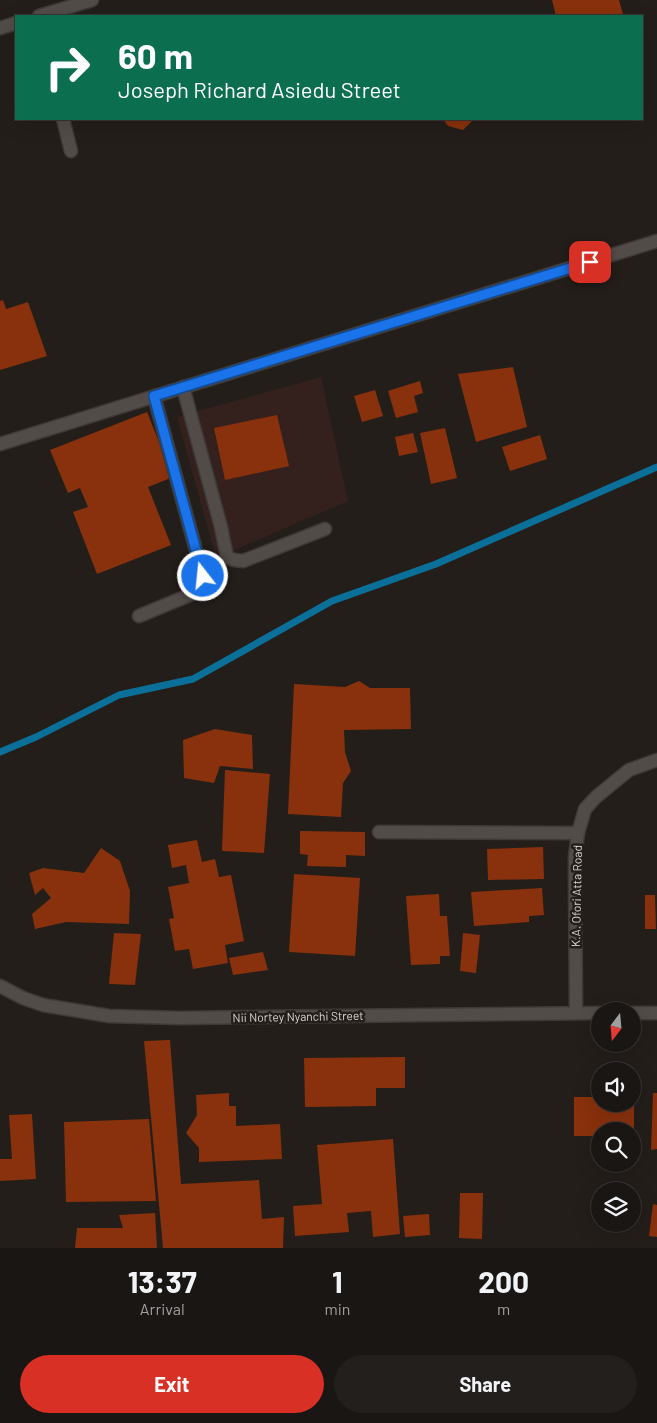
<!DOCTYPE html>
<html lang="en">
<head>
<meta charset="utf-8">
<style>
	body { margin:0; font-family:Barlow,sans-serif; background:#231f1d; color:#f1f3f6; height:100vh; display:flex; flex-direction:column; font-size:19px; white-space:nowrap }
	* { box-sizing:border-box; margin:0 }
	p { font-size:16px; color:#9f9fa0 }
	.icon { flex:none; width:28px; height:28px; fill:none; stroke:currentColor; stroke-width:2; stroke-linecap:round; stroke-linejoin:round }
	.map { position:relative; height:1248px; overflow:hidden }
	.sheet { display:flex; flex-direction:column; background:#1a1614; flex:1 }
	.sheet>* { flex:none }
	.guide { position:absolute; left:15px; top:15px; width:628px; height:105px; border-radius:0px; box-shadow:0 5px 20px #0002,0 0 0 1px #383534; background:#0b6e4f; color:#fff; overflow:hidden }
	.needle { width:32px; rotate:196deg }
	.tools { position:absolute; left:591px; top:1002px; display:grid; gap:10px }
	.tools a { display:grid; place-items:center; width:50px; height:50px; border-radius:50%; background:#1a1614; box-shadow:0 5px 20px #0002,0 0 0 1px #383534; font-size:25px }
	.pin { position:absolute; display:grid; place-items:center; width:42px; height:42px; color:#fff; margin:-21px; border-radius:10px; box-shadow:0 2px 8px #0006 }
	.me { position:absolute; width:55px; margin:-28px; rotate:344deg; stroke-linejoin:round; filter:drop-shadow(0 0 4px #0008) }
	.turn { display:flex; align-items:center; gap:18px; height:105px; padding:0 20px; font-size:22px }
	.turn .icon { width:65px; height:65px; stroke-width:2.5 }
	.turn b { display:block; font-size:35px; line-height:42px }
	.eta { display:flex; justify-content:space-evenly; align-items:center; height:85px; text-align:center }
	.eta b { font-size:30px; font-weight:700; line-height:35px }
	.primary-button { display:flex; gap:10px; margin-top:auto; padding:10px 20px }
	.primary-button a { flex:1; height:58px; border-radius:30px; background:#d93025; color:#fff; font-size:20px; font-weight:700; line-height:58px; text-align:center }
	.primary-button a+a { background:#231f1d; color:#f1f3f6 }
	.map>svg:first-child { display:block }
	.commercial { fill:#34211e }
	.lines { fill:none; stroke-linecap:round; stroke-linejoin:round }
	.stream { stroke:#0a7099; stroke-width:7 }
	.building { fill:#89310c }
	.service-casing { stroke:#3e3a37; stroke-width:15 }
	.pedestrian-casing { stroke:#3e3a37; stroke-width:15 }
	.minor-casing { stroke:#3e3a37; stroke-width:15 }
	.service { stroke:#524c48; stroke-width:12 }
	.pedestrian { stroke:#524c48; stroke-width:12 }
	.minor { stroke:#524c48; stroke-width:12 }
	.route-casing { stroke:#114b97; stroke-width:12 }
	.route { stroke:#1a73e8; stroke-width:9 }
	.labels { text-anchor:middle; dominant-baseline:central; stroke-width:5; stroke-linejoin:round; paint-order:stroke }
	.street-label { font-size:12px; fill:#dbd8d5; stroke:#231e1a }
</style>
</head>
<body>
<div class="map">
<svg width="657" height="1248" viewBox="0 0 657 1248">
	<rect width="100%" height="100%" fill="#231e1a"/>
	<polygon class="commercial" points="321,377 348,501 216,558 177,417"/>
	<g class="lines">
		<polyline class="stream" points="0,752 36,737 119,695 193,679 332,601 436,564 657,467"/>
	</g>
	<g class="building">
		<polygon points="552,0 619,0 623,14 615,16 556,16"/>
		<polygon points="443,119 474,119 463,130 448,126"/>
		<polygon points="3,300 6,309 28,302 47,356 0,370 0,301"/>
		<polygon points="513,367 527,427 476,442 458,374"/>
		<polygon points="420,381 423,393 414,396 418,412 396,418 388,391"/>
		<polygon points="375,390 383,416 362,422 354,396"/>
		<polygon points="147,412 173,477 148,487 171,545 97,574 73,512 88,507 80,488 68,493 50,450"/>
		<polygon points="277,415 289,466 225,480 214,428"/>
		<polygon points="445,428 457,478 431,484 420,433"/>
		<polygon points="413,433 418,452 399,456 395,437"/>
		<polygon points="540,435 547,459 510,471 502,447"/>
		<polygon points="359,681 370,688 410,688 411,729 344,730 345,752 351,771 343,783 341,817 288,814 294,684 345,687"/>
		<polygon points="215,729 252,735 253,769 220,766 214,783 184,778 183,740"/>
		<polygon points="225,770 270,774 264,853 222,851"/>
		<polygon points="300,831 365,832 365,856 346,855 346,867 307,866 308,855 300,854"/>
		<polygon points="197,840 202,862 215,859 219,877 231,875 244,941 225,945 228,963 193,969 189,949 175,951 169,919 174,918 168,887 189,883 186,865 172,868 168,845"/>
		<polygon points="543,847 544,879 488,880 487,849"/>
		<polygon points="101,848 120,861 130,891 129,924 66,922 35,929 32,914 51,898 43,888 35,895 29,873 43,868 84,873"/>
		<polygon points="294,874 360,878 355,956 289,952"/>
		<polygon points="542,888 544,915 529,916 529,922 474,926 471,892"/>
		<polygon points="439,894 440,916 447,916 450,956 440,956 440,964 411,965 406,896"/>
		<polygon points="645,895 655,895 656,929 645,929"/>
		<polygon points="114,933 141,934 135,985 109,984"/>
		<polygon points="463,933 480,935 476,973 460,971"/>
		<polygon points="263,952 268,970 233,975 229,958"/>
		<polygon points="170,1040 181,1184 259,1180 262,1219 284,1217 283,1248 163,1248 144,1041"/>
		<polygon points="405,1057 405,1088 376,1088 376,1106 305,1107 304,1058"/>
		<polygon points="229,1093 229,1106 236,1106 236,1126 280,1124 282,1159 199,1162 199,1148 186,1133 197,1115 196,1095"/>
		<polygon points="653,1093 657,1093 657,1149 651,1150"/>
		<polygon points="574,1097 600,1097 600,1104 634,1104 634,1131 600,1131 600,1136 574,1136"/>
		<polygon points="32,1114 36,1179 0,1181 0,1159 12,1159 9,1115"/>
		<polygon points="149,1119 156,1201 66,1202 64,1122"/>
		<polygon points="393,1139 400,1234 373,1237 371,1211 347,1213 349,1232 295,1236 293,1206 322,1204 317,1145"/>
		<polygon points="460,1193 483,1193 482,1239 459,1238"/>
		<polygon points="653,1204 657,1205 657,1237 649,1236"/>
		<polygon points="155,1213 157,1248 75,1248 77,1228 123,1228 119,1215"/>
		<polygon points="429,1214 430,1235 405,1237 403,1216"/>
	</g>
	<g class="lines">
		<defs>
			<g id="service">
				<polyline points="63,119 71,151"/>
				<polyline points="183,387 221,527 227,557 234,560 243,561 325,529"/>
				<polyline points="139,616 192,594 199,586 203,576 154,396"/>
			</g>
			<polyline id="pedestrian" points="379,832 578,833"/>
			<g id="minor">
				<polyline points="39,16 92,0"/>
				<polyline points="0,28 16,23"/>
				<polyline points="0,444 657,241"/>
				<polyline points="0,986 23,998 43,1005 109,1016 180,1018 600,1013"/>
				<polyline points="576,1013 575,857 578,833 585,809 596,797 629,770 657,760"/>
				<polyline points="632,1013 657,1013"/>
			</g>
		</defs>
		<use href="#service" class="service-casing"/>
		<use href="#pedestrian" class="pedestrian-casing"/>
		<use href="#minor" class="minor-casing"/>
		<use href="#service" class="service"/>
		<use href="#pedestrian" class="pedestrian"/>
		<use href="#minor" class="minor"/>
	</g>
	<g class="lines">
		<defs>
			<polyline id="route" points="203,576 154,396 590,262"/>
		</defs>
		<use href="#route" class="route-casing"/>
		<use href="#route" class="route"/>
	</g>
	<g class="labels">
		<g class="street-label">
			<text transform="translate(576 896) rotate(-89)">K.A. Ofori Atta Road</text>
			<text transform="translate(298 1016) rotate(-1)">Nii Nortey Nyanchi Street</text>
		</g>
	</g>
</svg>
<div class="tools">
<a><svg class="needle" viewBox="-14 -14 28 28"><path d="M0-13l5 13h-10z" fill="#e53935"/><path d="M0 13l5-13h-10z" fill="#9f9fa0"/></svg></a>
<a><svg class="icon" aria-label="sound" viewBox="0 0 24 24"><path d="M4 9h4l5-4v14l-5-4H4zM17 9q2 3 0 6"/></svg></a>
<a><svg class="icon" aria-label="search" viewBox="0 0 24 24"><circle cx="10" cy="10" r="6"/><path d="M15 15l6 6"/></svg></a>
<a><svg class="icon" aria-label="layers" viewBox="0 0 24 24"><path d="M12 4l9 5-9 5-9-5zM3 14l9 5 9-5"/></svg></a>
</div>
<div class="pin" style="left:590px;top:262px;background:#d93025"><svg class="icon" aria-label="arrive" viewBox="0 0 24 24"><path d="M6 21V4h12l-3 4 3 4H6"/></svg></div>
<svg class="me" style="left:203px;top:576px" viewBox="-20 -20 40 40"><circle r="17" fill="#1a73e8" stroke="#fff" stroke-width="3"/><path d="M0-11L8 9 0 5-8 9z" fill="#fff"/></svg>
<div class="guide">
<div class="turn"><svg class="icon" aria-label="right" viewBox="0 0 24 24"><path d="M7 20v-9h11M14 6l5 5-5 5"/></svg><div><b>60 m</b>Joseph Richard Asiedu Street</div></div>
</div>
</div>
<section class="sheet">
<div class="eta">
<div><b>13:37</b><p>Arrival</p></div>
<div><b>1</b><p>min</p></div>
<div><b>200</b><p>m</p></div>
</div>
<div class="primary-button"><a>Exit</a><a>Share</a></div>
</section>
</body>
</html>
